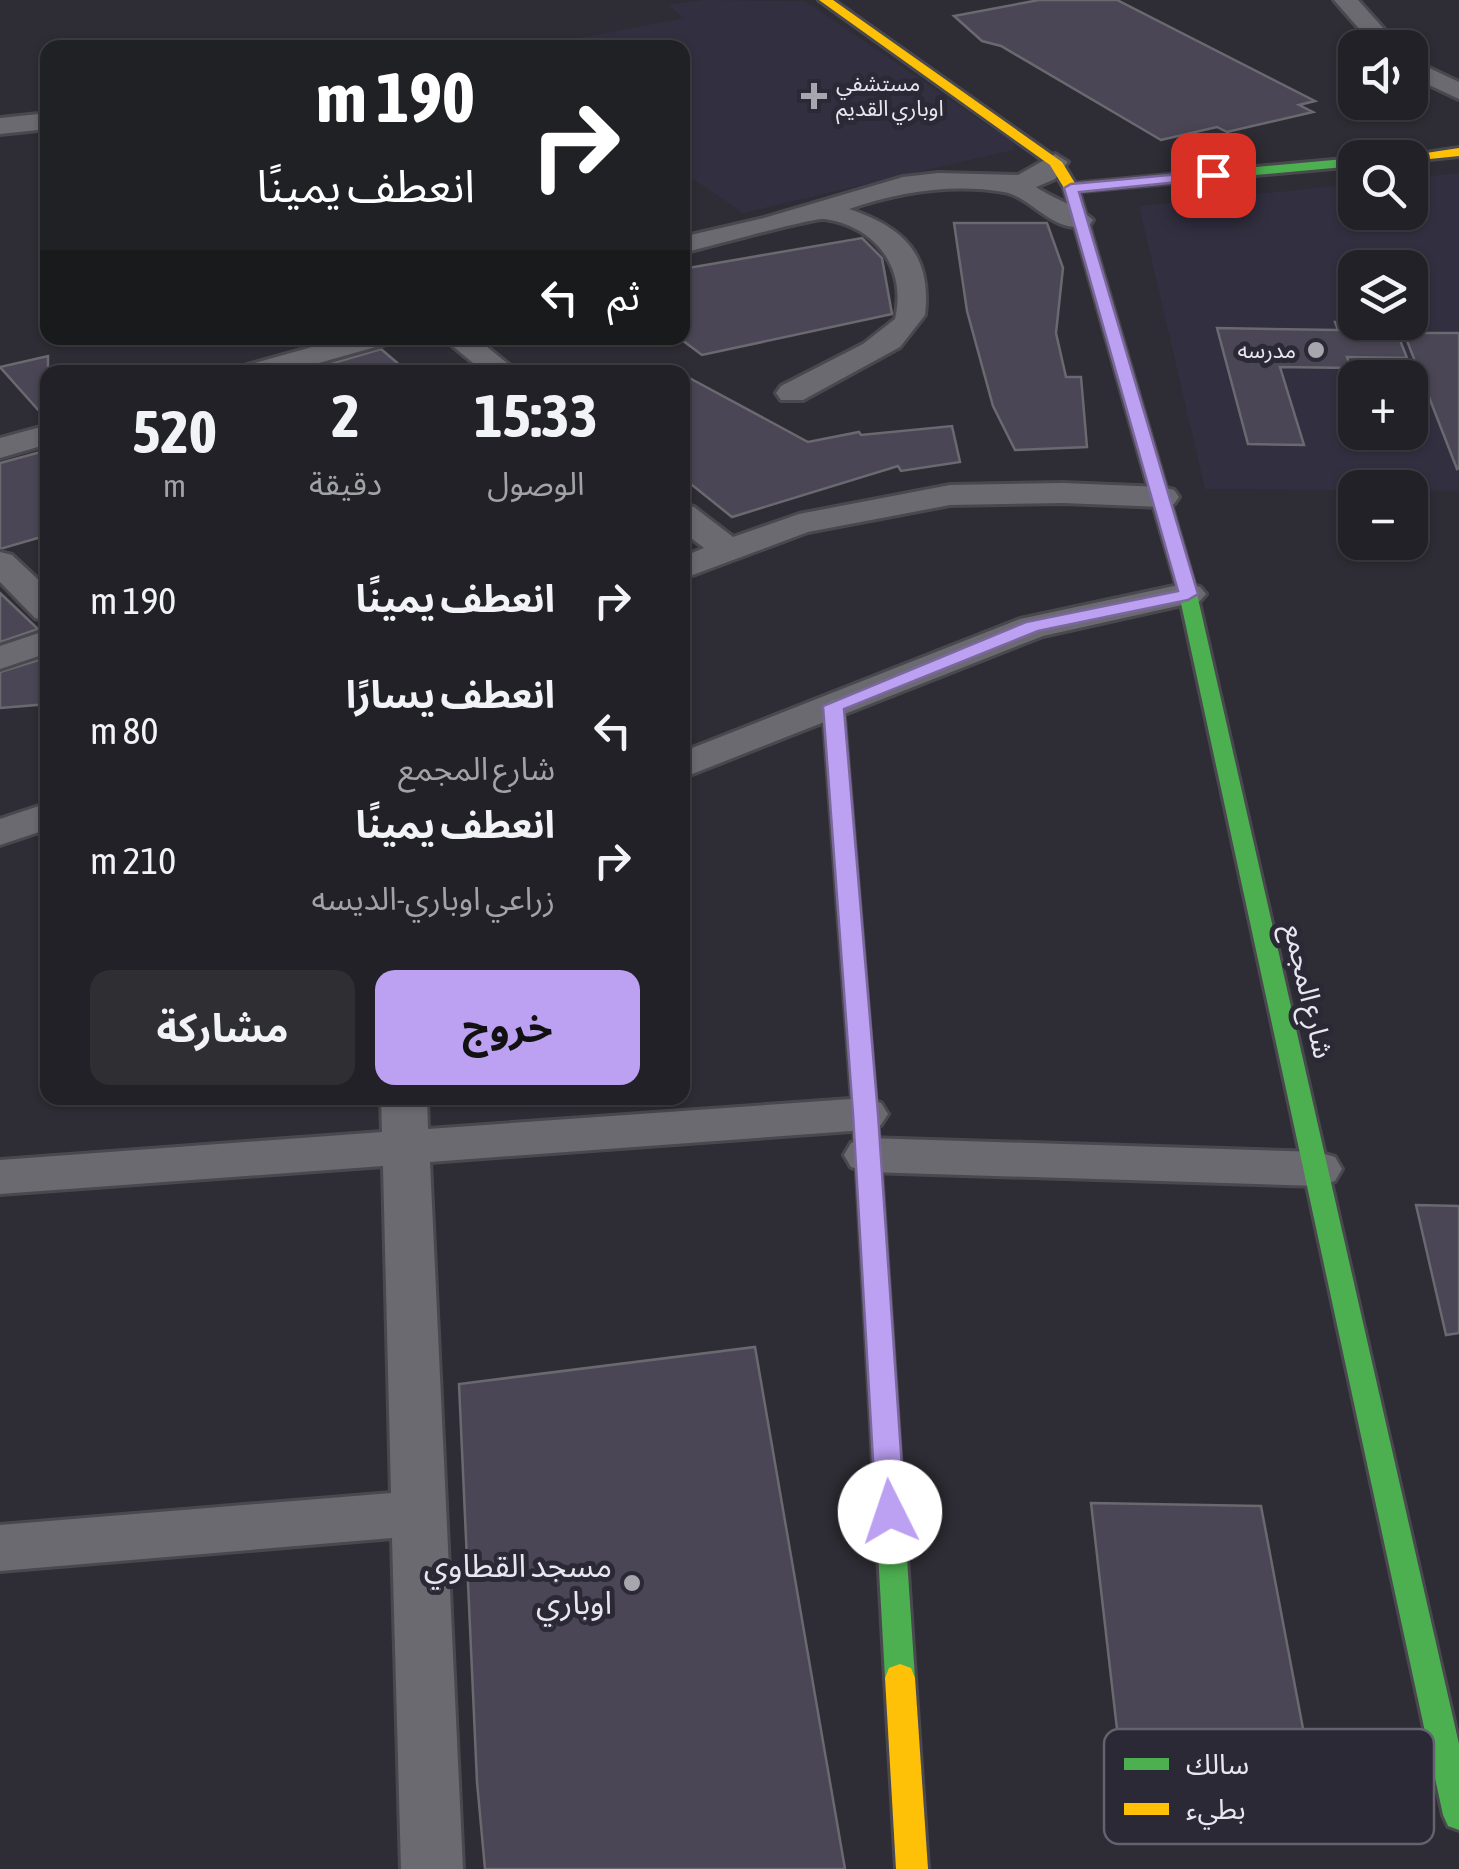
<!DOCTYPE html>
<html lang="ar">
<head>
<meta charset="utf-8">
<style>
	body { margin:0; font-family:"Asap Condensed","Noto Sans Arabic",sans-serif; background:#2e2e33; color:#f1f3f6; direction:rtl; height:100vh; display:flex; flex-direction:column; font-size:38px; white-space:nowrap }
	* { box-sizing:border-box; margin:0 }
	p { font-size:32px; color:#a2a3a7 }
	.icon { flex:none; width:55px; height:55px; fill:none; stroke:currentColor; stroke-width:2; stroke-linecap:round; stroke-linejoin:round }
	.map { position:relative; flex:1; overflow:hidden; direction:ltr }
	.panel { position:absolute; left:40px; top:365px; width:650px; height:740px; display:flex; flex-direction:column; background:#222127; border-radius:20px; box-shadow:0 2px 8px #0004,0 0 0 2px #3f3e44; direction:rtl }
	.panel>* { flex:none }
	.top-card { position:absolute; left:40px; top:40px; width:650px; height:305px; border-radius:20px; box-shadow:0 2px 8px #0004,0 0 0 2px #3f3e44; direction:rtl; background:#202124; color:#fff; overflow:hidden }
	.tools { position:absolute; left:1338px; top:30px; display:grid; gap:20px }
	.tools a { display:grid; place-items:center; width:90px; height:90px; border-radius:20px; background:#222127; box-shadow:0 2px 8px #0004,0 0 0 2px #3f3e44; font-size:50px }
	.pin { position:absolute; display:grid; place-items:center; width:85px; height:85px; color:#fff; margin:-42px; border-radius:20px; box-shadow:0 5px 15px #0006 }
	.me { position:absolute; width:110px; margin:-55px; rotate:356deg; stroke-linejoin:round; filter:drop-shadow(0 0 8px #0008) }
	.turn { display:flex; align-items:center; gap:35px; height:210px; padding:0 50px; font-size:45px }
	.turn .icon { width:130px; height:130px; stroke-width:2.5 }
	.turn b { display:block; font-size:70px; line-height:85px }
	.then { display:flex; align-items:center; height:95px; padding:0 50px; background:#0003; gap:20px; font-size:38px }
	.eta { display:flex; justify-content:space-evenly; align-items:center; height:170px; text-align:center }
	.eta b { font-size:60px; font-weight:700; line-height:70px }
	.action { display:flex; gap:20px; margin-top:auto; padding:20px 50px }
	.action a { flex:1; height:115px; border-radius:20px; background:#bca0f2; color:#111; font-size:40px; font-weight:700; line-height:115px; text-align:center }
	.action a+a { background:#2e2e33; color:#f1f3f6 }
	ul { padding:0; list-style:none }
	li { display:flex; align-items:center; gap:30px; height:130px; padding:0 50px }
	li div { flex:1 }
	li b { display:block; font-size:38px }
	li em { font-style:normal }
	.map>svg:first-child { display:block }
	.built { fill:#322f40; fill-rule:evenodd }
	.building { fill:#4a4655; stroke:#6a696f; stroke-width:2.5 }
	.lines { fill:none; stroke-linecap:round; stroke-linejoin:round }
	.street-casing { stroke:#49484e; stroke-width:6 }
	.fast-casing { stroke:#49484e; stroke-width:6 }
	.slow-casing { stroke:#49484e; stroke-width:6 }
	.street { fill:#6b6a70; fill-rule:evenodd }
	.fast { fill:#4caf50; fill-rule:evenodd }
	.slow { fill:#ffc107; fill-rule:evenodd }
	.route { fill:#bca0f2; stroke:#7a689d; stroke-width:2.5 }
	.poi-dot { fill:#a7a6ae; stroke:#2c2937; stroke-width:4 }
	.labels { text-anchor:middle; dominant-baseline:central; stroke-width:10; stroke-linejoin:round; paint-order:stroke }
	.far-poi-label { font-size:22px; fill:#e8e7f0; stroke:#2c2937; text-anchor:start }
	.street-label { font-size:28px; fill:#e8e7f0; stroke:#2c2937 }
	.near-poi-label { font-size:32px; fill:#e8e7f0; stroke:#2c2937; text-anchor:end }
	.key { fill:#2c2937; stroke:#64626e; stroke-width:2.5 }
	.key-label { font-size:28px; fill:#e8e7f0 }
</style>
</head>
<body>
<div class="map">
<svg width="1459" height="1869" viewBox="0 0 1459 1869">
	<rect width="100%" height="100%" fill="#2e2c34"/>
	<g class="built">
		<polygon points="703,0 805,1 1016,144 1013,150 743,213 683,172 682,48 528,48 684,18 668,5"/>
		<path d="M 1459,173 L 1459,491 L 1205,489 L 1139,206 L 1355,184 L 1355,212 L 1410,212 L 1410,178 ZM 1355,268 L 1410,268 L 1410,322 L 1355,322 ZM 1355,378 L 1410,378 L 1410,432 L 1355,432 Z"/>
	</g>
	<g class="building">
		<polygon points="1039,0 1117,0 1315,101 1299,105 1313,112 1227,132 1217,127 1161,140 1001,46 982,41 954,16"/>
		<polygon points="954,223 1047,223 1063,268 1056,333 1066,377 1081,377 1087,447 1015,450 993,406 967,311"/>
		<polygon points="862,238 882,258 892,314 702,355 682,340 682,269"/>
		<polygon points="1335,322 1393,322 1407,358 1347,357 1351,368 1280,367 1304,445 1248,444 1217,328 1338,330"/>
		<polygon points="1404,333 1459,333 1459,468 1457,469"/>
		<polygon points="381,349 408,372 322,372 316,368"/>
		<polygon points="48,356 48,421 0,367"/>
		<polygon points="682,374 808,442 859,432 861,435 952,426 960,462 901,471 898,466 732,517 682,477"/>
		<polygon points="48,450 48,535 0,549 0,463"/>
		<polygon points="0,593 38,629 0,642"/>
		<polygon points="48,657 48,704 0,708 0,672"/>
		<polygon points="1416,1205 1459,1206 1459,1333 1446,1335"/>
		<polygon points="755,1347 845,1869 485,1869 477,1782 459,1384"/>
		<polygon points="1091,1503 1261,1506 1321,1824 1128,1825"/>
	</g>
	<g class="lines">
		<defs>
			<g id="street">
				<polygon points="1334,0 1358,0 1401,48 1376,48"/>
				<polygon points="1410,59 1459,82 1459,99 1410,76"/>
				<polygon points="48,113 48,129 0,134 0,118"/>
				<path d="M 1055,154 L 1068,162 L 1055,179 L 1036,187 C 1053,199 1079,206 1093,220 L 1089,226 C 1053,235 1032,197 1004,192 C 951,183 899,192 849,209 C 903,227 932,254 925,315 L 900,347 L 803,400 L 781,400 L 776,393 L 781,386 L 863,344 L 895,319 C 907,268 876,227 825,219 C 813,217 705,248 682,253 L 682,237 L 764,218 L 903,177 L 938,173 L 1018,175 Z"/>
				<polygon points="344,338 390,338 386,344 287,372 240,372 244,366"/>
				<polygon points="443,338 476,338 518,372 484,372"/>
				<polygon points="48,425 48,444 0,458 0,438"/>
				<polygon points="1063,483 1162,487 1174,490 1179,497 1174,504 1162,507 1063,503 950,505 808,532 682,579 682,557 704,548 682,531 682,504 694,507 733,537 799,514 950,485"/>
				<polygon points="0,552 12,555 48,589 48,621 35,618 0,582"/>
				<polygon points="1188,583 1200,587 1206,594 1200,601 1043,636 682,778 682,752 1020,619"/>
				<polygon points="48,630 48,653 0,669 0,646"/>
				<polygon points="48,803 48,829 0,845 0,819"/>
				<polygon points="381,1098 427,1098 428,1129 865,1098 881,1103 888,1114 881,1125 865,1130 430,1162 463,1869 401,1869 392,1538 0,1571 0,1525 391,1493 383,1166 0,1194 0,1160 382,1132"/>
				<polygon points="868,1138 1318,1152 1335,1157 1342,1169 1335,1181 1318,1186 868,1172 851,1167 844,1155 851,1143"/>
			</g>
			<g id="fast">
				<polygon points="1355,158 1355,166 1071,192 1064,188 1071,184"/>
				<polygon points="1166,513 1175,518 1197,594 1459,1744 1459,1830 1448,1826 1443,1815 1179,594 1157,518"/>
				<polygon points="833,700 843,706 880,1155 915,1678 911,1688 900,1692 889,1688 885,1678 856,1155 823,706"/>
			</g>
			<g id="slow">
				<polygon points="819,0 833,0 1062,162 1078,188 1175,518 1172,522 1166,523 1157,518 1064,188 1050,165"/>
				<polygon points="1459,148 1459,156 1410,161 1410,158 1393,158"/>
				<polygon points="900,1664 911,1668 915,1678 928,1869 896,1869 885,1678 889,1668"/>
			</g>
		</defs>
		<use href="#street" class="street-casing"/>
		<use href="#fast" class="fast-casing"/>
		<use href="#slow" class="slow-casing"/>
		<use href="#street" class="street"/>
		<use href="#fast" class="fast"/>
		<use href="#slow" class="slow"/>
	</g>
	<polygon class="route" points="1213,171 1220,175 1218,178 1079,192 1198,594 1188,600 1038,631 844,709 878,1114 905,1512 901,1521 890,1524 880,1521 876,1512 853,1114 823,706 1026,622 1178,591 1064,188 1071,184"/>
	<g class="poi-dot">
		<path d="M809 81h10v10h10v10h-10v10h-10v-10h-10v-10h10z"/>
		<circle cx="1316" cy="350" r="10"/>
		<circle cx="632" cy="1583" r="10"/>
	</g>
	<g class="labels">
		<g class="far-poi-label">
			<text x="836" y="83">مستشفي<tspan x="836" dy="25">اوباري القديم</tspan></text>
			<text x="1296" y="350" text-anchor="end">مدرسه</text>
		</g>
		<g class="street-label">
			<text transform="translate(1309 991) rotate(77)">شارع المجمع</text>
		</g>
		<g class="near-poi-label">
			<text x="612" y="1565">مسجد القطاوي<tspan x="612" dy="37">اوباري</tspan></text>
		</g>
	</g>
	<rect x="1104" y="1729" width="330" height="115" rx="15" class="key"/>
	<rect x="1124" y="1758" width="45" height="12" fill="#4caf50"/>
	<rect x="1124" y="1803" width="45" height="12" fill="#ffc107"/>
	<g class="key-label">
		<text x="1186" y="1774">سالك</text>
		<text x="1186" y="1819">بطيء</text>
	</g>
</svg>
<div class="tools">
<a><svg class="icon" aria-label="sound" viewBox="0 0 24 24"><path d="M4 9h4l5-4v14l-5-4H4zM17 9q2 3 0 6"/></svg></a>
<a><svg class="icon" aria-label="search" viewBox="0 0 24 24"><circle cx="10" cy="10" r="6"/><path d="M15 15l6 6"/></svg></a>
<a><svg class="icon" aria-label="layers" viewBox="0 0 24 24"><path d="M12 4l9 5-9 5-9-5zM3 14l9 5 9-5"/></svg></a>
<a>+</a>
<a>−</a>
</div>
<div class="pin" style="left:1213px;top:175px;background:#d93025"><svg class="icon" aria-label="arrive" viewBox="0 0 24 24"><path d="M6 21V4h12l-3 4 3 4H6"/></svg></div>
<svg class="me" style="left:890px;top:1512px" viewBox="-20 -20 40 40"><circle r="19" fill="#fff"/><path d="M0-13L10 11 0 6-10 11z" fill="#bca0f2"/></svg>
<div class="top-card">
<div class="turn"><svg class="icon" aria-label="right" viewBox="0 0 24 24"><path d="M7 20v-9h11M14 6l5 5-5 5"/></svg><div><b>190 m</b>انعطف يمينًا</div></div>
<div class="then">ثم<svg class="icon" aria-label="left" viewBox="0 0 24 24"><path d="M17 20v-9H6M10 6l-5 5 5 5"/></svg></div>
</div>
<section class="panel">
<div class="eta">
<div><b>15:33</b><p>الوصول</p></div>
<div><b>2</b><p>دقيقة</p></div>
<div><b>520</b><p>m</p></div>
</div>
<ul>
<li><svg class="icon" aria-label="right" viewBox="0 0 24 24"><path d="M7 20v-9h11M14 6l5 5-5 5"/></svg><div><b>انعطف يمينًا</b></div><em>190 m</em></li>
<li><svg class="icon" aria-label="left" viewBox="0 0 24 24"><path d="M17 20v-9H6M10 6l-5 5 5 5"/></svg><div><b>انعطف يسارًا</b><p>شارع المجمع</p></div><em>80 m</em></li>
<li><svg class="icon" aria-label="right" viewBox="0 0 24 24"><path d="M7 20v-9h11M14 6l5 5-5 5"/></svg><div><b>انعطف يمينًا</b><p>زراعي اوباري-الديسه</p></div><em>210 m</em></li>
</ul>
<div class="action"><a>خروج</a><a>مشاركة</a></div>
</section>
</div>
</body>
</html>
